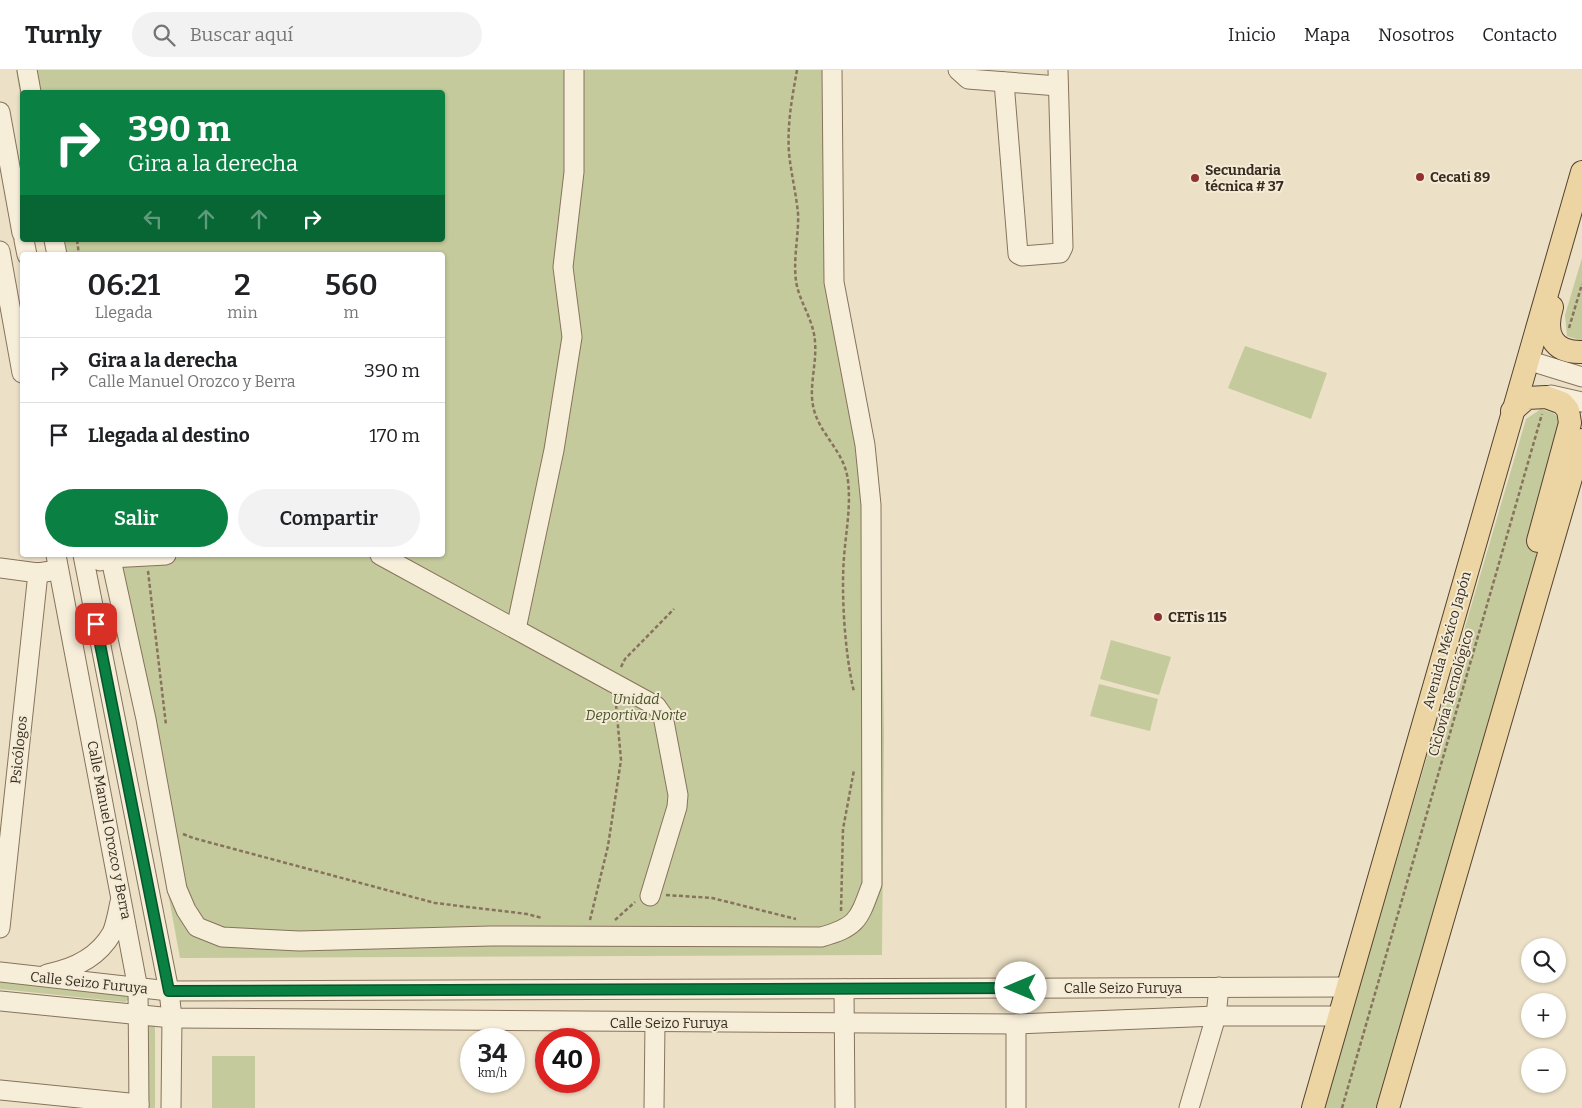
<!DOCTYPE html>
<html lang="es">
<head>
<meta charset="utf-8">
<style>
	body { margin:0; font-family:Bitter,serif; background:#f2f2f2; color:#202124; height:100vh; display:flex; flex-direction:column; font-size:19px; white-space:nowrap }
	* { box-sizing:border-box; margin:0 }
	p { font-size:16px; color:#757577 }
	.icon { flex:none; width:28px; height:28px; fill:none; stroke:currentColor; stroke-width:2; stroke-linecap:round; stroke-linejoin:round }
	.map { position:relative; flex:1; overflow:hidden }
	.panel { position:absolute; left:20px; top:182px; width:425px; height:305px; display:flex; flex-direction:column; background:#fff; border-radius:5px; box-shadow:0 1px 4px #0004 }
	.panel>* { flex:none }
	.guide { position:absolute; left:20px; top:20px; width:425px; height:152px; border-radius:5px; box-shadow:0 1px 4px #0004; background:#0b8043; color:#fff; overflow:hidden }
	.fabs { position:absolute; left:1521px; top:868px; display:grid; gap:10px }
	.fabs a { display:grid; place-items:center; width:45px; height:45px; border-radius:50%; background:#fff; box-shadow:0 1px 4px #0004; font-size:25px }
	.speed { position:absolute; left:460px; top:958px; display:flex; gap:10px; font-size:25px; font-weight:700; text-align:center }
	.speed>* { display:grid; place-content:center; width:65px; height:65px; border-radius:50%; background:#fff; box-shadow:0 1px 4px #0004; line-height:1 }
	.speed small { font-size:12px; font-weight:400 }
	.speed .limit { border:8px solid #d22; background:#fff; color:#111 }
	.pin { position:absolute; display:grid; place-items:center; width:42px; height:42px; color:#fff; margin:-21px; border-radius:10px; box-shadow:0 2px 8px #0006 }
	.me { position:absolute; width:55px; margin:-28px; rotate:270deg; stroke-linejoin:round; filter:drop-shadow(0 0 4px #0008) }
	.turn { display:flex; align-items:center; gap:18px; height:105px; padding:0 25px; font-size:22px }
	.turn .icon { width:65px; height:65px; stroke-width:2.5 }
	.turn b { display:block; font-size:35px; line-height:42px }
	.lanes { display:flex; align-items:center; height:48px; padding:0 25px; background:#0003; justify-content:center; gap:25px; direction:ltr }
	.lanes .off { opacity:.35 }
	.eta { display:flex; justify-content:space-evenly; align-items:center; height:85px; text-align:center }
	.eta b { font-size:30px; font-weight:600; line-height:35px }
	.action { display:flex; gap:10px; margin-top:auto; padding:10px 25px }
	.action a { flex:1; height:58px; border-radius:30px; background:#0b8043; color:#fff; font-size:20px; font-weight:600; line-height:58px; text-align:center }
	.action a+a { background:#f2f2f2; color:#202124 }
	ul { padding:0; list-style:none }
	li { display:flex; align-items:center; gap:15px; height:65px; padding:0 25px; border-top:1px solid #e0e0e0 }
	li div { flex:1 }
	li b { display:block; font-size:19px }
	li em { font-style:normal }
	header { display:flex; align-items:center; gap:30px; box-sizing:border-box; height:70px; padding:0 25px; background:#fff; border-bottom:1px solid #e0e0e0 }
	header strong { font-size:24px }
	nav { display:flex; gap:28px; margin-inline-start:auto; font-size:18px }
	.search { width:350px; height:45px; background:#f2f2f2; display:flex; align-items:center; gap:12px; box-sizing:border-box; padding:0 18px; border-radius:28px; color:#757577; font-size:19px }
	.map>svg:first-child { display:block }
	.green { fill:#c4ca9b }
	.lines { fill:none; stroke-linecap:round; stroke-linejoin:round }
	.minor-casing { stroke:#87735d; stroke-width:21 }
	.major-casing { stroke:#554231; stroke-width:24 }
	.path { stroke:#87735d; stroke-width:2.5; stroke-dasharray:4 2.5; stroke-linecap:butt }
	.minor { stroke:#f7eeda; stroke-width:19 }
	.major { stroke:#ecd5a2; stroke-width:22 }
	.route-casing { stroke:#07532c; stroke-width:12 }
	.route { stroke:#0b8043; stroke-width:9 }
	.poi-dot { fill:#923132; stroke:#f4ebd6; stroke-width:2 }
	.labels { text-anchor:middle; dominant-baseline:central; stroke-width:4; stroke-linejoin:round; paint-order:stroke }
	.poi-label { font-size:14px; font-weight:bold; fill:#382c20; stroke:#f4ebd6; text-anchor:start }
	.street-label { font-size:14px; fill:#382c20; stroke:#f4ebd6 }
	.park-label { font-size:14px; font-style:italic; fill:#485328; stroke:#f4ebd6 }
</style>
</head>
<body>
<header>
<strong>Turnly</strong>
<div class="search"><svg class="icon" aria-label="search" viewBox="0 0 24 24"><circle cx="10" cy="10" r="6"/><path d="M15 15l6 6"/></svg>Buscar aquí</div>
<nav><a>Inicio</a><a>Mapa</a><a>Nosotros</a><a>Contacto</a></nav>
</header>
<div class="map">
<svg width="1582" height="1038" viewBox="0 0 1582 1038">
	<rect width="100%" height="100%" fill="#ece1c7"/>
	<g class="green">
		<polygon points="16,0 841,0 842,218 875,391 881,494 884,665 882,885 180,888 106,485 442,485 442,185 50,185 47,170 442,170 442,22 22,22 22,37"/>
		<polygon points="1582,188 1582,271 1567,266 1565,245"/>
		<polygon points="1245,276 1327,303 1311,349 1228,318"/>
		<polygon points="1541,339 1553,343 1563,351 1532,507 1379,1038 1324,1038 1526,349"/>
		<polygon points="1111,570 1171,587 1159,625 1100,609"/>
		<polygon points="1099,614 1158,629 1150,661 1090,646"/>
		<polygon points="0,911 125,925 129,929 125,932 0,919"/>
		<polygon points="148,952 153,952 155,958 155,1038 147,1038"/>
		<rect x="212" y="986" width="43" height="52"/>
	</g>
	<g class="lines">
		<defs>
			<g id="minor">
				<polyline points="27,0 31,22"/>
				<polyline points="958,0 968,9 1058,16"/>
				<polyline points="1004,12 1018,184 1022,186 1060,183 1063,177 1058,0"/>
				<polyline points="0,42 22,163"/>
				<polyline points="24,170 27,185"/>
				<polyline points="54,170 57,185"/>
				<polyline points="0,181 22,303"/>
				<polyline points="1527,290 1582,307"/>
				<polyline points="1551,325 1582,332"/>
				<polyline points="56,485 138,919 139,1038"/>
				<polyline points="83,485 169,921 172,948 171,1038"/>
				<path d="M 110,485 L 146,649 L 177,819 L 186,840 L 197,857 L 222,867 L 299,871 L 491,866 L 821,867 C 858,857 859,849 872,814 L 871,435 L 865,375 L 834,212 L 832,0"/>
				<polyline points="380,485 656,636 663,646 678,725 677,737 650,826"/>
				<polyline points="100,491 110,488 166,485"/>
				<polyline points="0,498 38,503 51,501"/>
				<polyline points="516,559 554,380 572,267 563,197 574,102 574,0"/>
				<polyline points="0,858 38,503"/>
				<polyline points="0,902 169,921 1348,917"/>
				<path d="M 47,904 C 73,899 98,888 112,863 C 116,854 118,841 120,832"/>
				<polyline points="844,919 845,1038"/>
				<polyline points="0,931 172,948 1016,954 1216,946 1340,946"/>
				<polyline points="1016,954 1016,1038"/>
				<polyline points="0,1020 139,1034"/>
				<polyline points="654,1038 655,953"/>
				<polyline points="1189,1038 1216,946 1219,917"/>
			</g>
			<g id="major">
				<path d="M 1552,237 C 1544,263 1552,283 1582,282"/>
				<polyline points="1512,341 1527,328 1546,327 1562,333 1568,340 1570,353 1538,471"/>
				<polyline points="1313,1038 1582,102"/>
				<polyline points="1388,1038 1582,370"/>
			</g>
		</defs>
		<use href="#minor" class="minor-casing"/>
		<use href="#major" class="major-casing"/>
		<g class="path">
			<path d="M 797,0 C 792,28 787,54 789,83 C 791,103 796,123 798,143 C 799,165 793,188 796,211 C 799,232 814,250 815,272 C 817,295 808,318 814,340 C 821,366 845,382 848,411 C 851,437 846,461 844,487 C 841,525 845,585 854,622"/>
			<polyline points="77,170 79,185"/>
			<polyline points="1569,258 1582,214"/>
			<polyline points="148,501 166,655"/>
			<polyline points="621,597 625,589 674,539"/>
			<polyline points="183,764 193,768 435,833 527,844 542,848"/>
			<polyline points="666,825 712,828 796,849"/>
			<polyline points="841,841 843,759 854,700"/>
			<polyline points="590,850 608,776 621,690 616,634"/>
			<polyline points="615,850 635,832"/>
			<polyline points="1342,1038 1542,344"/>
		</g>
		<use href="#minor" class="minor"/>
		<use href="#major" class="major"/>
	</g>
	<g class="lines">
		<defs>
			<polyline id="route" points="96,554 169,921 1021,918"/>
		</defs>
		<use href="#route" class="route-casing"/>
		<use href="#route" class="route"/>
	</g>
	<g class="poi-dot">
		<circle cx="1420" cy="107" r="5"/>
		<circle cx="1195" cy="108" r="5"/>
		<circle cx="1158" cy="547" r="5"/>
	</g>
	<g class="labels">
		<g class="poi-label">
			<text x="1205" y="100">Secundaria<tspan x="1205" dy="16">técnica # 37</tspan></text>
			<text x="1430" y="107">Cecati 89</text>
			<text x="1168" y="547">CETis 115</text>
		</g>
		<g class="street-label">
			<text transform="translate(1447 570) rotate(-74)">Avenida México Japón</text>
			<text transform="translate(1451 623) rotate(-74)">Ciclovía Tecnológico</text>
			<text transform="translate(19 680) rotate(-84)">Psicólogos</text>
			<text transform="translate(109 760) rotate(79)">Calle Manuel Orozco y Berra</text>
			<text transform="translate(89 913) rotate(6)">Calle Seizo Furuya</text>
			<text x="1123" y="918">Calle Seizo Furuya</text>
			<text x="669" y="953">Calle Seizo Furuya</text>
		</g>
		<g class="park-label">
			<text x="636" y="629">Unidad<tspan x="636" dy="16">Deportiva Norte</tspan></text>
		</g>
	</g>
</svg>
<div class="fabs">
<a><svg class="icon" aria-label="search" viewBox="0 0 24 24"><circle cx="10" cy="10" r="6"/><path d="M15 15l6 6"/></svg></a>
<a>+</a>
<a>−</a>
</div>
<div class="speed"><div>34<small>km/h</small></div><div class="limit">40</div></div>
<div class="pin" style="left:96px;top:554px;background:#d93025"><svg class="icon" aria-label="arrive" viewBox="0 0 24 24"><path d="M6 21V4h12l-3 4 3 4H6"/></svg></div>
<svg class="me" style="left:1021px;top:918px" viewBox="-20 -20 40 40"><circle r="19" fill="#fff"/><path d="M0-13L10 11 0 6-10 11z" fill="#0b8043"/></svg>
<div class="guide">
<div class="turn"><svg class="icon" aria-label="right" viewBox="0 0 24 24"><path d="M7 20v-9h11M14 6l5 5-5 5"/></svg><div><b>390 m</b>Gira a la derecha</div></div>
<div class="lanes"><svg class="icon off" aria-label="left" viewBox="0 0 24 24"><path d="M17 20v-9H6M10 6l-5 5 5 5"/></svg><svg class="icon off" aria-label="ahead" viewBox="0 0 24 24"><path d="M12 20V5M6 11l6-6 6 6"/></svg><svg class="icon off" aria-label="ahead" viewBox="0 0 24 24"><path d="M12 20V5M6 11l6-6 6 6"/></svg><svg class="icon" aria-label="right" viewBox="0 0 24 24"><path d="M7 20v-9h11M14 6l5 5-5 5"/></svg></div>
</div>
<section class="panel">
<div class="eta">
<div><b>06:21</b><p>Llegada</p></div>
<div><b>2</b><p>min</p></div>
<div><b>560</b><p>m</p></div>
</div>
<ul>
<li><svg class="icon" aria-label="right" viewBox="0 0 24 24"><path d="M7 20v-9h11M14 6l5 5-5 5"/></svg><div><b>Gira a la derecha</b><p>Calle Manuel Orozco y Berra</p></div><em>390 m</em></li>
<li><svg class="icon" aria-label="arrive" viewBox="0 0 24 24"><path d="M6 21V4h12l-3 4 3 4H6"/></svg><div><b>Llegada al destino</b></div><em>170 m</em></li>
</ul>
<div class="action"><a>Salir</a><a>Compartir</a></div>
</section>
</div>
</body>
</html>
